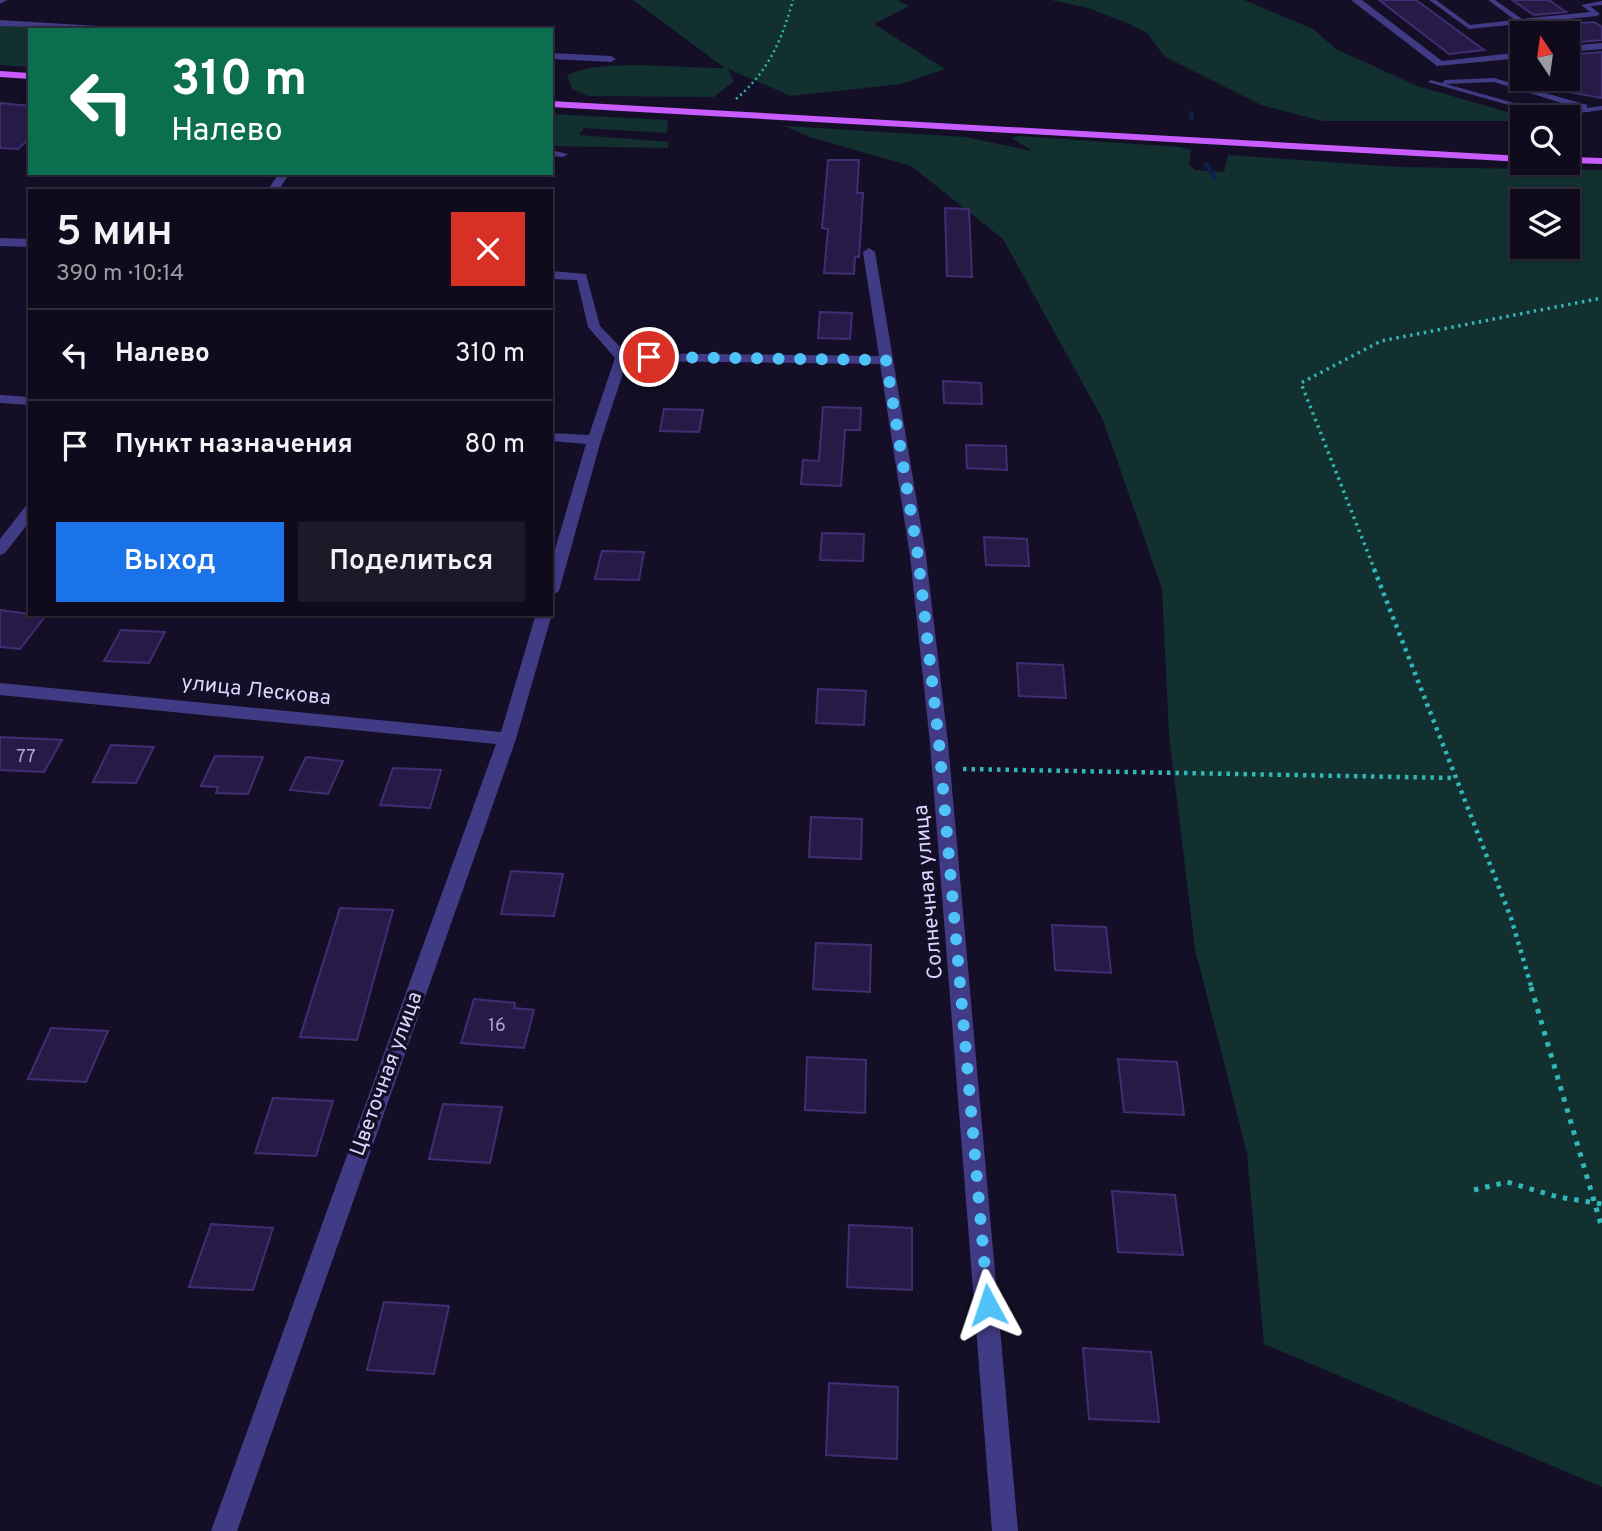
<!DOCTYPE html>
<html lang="ru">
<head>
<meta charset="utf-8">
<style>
	body { margin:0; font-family:Overpass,sans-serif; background:#1d1929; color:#f1f3f6; height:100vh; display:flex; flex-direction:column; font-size:26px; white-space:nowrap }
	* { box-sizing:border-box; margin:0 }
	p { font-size:23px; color:#9b9ba3 }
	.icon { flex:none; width:38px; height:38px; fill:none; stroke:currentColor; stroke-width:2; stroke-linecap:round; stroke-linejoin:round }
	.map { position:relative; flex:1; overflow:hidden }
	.panel { position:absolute; left:28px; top:189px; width:525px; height:427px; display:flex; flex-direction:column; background:#0f0b1c; border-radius:0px; box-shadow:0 2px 5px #0004,0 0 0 2px #2f2b3b }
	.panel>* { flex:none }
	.hud { position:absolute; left:28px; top:28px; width:525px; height:147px; border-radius:0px; box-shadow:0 2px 5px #0004,0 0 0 2px #2f2b3b; background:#0b6e4f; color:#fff; overflow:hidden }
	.needle { width:46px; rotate:347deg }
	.controls { position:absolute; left:1510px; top:21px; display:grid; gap:14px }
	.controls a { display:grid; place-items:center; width:70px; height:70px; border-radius:0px; background:#0f0b1c; box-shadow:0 2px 5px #0004,0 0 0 2px #2f2b3b; font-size:35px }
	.pin { position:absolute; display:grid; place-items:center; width:60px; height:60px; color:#fff; margin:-30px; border:4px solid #fff; border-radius:50%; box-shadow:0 2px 7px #0007 }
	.me { position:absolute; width:77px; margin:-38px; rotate:355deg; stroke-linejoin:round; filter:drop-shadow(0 0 5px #0008) }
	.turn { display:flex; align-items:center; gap:24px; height:147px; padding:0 28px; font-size:32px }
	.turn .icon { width:91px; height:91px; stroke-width:2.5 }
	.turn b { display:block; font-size:49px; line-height:60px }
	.round { display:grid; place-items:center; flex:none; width:74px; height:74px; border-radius:0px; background:#1d1929 }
	.head { display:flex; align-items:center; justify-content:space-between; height:119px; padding:0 28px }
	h1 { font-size:42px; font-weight:600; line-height:52px }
	.primary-button { display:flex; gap:14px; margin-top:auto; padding:14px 28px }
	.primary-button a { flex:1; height:80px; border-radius:0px; background:#1a73e8; color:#fff; font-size:28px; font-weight:600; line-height:80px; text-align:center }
	.primary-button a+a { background:#1d1929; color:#f1f3f6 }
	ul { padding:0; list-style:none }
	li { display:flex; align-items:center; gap:21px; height:91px; padding:0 28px; border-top:2px solid #2f2b3b }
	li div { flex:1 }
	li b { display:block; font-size:26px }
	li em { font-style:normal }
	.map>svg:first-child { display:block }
	.green { fill:#123030; fill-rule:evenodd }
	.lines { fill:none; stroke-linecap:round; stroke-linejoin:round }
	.stream { stroke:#0c2048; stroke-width:4.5 }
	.building { fill:#261b47; stroke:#3f2e73; stroke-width:2 }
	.path-far3 { stroke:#30b7b6; stroke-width:2.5; stroke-dasharray:2 3.5; stroke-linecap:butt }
	.path-far2 { stroke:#30b7b6; stroke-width:3.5; stroke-dasharray:2.5 4.5; stroke-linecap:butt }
	.path-far1 { stroke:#30b7b6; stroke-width:4.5; stroke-dasharray:3.5 5; stroke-linecap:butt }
	.path { stroke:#30b7b6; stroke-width:5; stroke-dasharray:4.5 7; stroke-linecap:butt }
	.service { fill:#413b85; fill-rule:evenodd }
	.minor { fill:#413b85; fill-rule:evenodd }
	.primary { fill:#c95cfe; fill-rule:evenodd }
	.route { stroke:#4fc3f7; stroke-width:12; stroke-dasharray:0 21.6 }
	.labels { text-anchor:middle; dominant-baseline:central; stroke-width:7; stroke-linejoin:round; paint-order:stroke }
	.number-label { font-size:18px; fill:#aea6d1 }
	.street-label { font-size:21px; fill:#dbd5ff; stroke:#140f26 }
</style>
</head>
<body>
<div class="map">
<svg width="1602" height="1531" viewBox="0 0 1602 1531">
	<rect width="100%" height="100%" fill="#140f26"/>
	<g class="green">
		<path d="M 633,0 L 897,0 L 909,6 L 874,24 L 945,69 L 901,84 L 791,96 L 728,69 L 734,81 L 714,97 L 588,96 L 572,89 L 567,76 C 596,57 688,69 725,68 Z"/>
		<polygon points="1051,0 1244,0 1313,29 1336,49 1417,86 1525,117 1522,121 1322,121 1261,105 1165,57 1147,33 1129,24 1088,8"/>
		<polygon points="0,24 90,30 30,30 30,67 0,65"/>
		<polygon points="551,114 668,120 667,133 584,128 579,135 669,142 668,148 551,146"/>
		<path d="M 784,126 L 965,137 L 1032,151 L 1012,138 L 1018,136 L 1180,147 L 1191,150 L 1189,164 L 1195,170 L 1224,172 L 1228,155 L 1399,167 L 1602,170 L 1602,1487 L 1264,1344 L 1247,1153 L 1195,949 L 1169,734 L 1162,589 L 1103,420 L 1003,239 L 911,166 L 810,137 ZM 1522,201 L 1568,201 L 1568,247 L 1522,247 Z"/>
	</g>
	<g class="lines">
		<g class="stream">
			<polyline points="1191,113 1192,118"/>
			<polyline points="1206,164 1215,178"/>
		</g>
	</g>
	<g class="building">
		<polygon points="1379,0 1416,0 1484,50 1449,54"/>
		<polygon points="1512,0 1549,0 1566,12 1534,15"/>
		<polygon points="1579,20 1583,23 1594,22 1602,27 1602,40 1568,43 1568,33 1561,33 1547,24"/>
		<polygon points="1602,52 1602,98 1568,92 1568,55"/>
		<polygon points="0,103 30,106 30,138 18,149 0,148"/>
		<polygon points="828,160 859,160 857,193 863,193 859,257 855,257 854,274 824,273 828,229 822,228"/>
		<polygon points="945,208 969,209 972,277 947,276"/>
		<polygon points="820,312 852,313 850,339 818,338"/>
		<polygon points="943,381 981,383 982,404 944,403"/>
		<polygon points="823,407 861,408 860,430 845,430 841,486 801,484 803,460 819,461"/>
		<polygon points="664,409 703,410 699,432 660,431"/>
		<polygon points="966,445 1006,446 1007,470 967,468"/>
		<polygon points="822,533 864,534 863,561 820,560"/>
		<polygon points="984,537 1027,539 1029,566 986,565"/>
		<polygon points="602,551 644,552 639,580 595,579"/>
		<polygon points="0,610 30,614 47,614 20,649 0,647"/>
		<polygon points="121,630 165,632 149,663 104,661"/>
		<polygon points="1017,663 1063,665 1066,698 1019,696"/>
		<polygon points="818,689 866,691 864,725 816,723"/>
		<polygon points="0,737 62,740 44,772 0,770"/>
		<polygon points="111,745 154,747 136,783 93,782"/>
		<polygon points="215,756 263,757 248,794 216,793 218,787 201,786"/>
		<polygon points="306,757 343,761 328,794 290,790"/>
		<polygon points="393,768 441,770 430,808 380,805"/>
		<polygon points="811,817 862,819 861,859 809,857"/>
		<polygon points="511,871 563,874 554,916 501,914"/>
		<polygon points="340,908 393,910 357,1040 300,1037"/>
		<polygon points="1052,925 1106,927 1111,973 1055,970"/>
		<polygon points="816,943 871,945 870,992 813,989"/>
		<polygon points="474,999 515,1003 514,1008 534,1010 524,1048 461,1043"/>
		<polygon points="51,1028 108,1031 86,1082 28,1079"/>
		<polygon points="807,1057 866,1060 865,1113 805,1110"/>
		<polygon points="1118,1059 1177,1062 1184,1115 1124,1112"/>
		<polygon points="273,1098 333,1101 316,1156 255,1153"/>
		<polygon points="443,1104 502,1107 490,1163 429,1159"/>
		<polygon points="1112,1191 1175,1195 1183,1255 1118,1252"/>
		<polygon points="211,1224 273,1228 253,1290 189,1287"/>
		<polygon points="849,1225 912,1228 912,1290 847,1287"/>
		<polygon points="384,1302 449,1306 434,1374 367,1370"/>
		<polygon points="1083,1348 1151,1352 1159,1422 1089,1419"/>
		<polygon points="829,1383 898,1387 897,1459 826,1455"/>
	</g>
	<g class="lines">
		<path class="path-far3" d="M 736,99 C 768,72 782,40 793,0"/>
		<polyline class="path-far2" points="1375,571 1301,383 1381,341 1602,298"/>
		<g class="path-far1">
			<polyline points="1374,569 1511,918 1532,989"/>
			<polyline points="963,769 1456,778"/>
		</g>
		<g class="path">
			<polyline points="1531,987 1602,1228"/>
			<polyline points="1474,1190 1507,1182 1558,1197 1602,1204"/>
		</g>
		<g class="service">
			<polygon points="1429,0 1436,0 1470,25 1515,20 1488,0 1495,0 1522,19 1590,12 1581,5 1602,1 1602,5 1590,6 1600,14 1597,16 1469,29"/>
			<path d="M 1494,78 L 1587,105 L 1587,108 L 1602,106 L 1602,110 L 1550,117 L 1428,82 L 1431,80 L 1442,83 L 1445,80 ZM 1494,82 L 1581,109 L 1582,109 L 1550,113 L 1446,84 Z"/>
		</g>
		<g class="minor">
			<polygon points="0,0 7,0 0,4"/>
			<polygon points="1351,0 1362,0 1442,61 1522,52 1522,58 1437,66"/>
			<polygon points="0,20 114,27 119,30 0,26"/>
			<polygon points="1602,43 1602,49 1568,52 1568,46"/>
			<polygon points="551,53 611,56 616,59 611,62 551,59"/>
			<polygon points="551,150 568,154 563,157 551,156"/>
			<polygon points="279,173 290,173 278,191 267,191"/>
			<polygon points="0,238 30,239 30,247 0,246"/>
			<polygon points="869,248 875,252 926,556 948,743 1018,1531 992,1531 930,743 910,556 880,364 627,361 601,440 559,591 551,596 551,563 586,444 551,441 551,433 589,435 615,358 588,327 577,280 551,279 551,271 586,274 600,326 626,353 879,356 863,252"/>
			<polygon points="0,395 30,397 30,405 0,403"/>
			<polygon points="30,505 30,521 5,553 0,555 0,539 25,507"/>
			<polygon points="551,613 552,614 516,739 237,1531 211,1531 496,744 0,695 0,683 501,732 536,614"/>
		</g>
		<g class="primary">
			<polygon points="0,71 30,73 30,79 0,77"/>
			<polygon points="551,101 1522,156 1522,162 551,107"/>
			<polygon points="1568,157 1602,158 1602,164 1568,163"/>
		</g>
	</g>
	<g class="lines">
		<polyline class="route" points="649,357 886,360 918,556 939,743 988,1305"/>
	</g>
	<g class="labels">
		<g class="number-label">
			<text x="26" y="757">77</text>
			<text x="497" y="1026">16</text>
		</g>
		<g class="street-label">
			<text transform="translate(256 691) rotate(6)">улица Лескова</text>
			<text transform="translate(929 892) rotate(-95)">Солнечная улица</text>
			<text transform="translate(387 1074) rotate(-70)">Цветочная улица</text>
		</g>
	</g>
</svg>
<div class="controls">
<a><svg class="needle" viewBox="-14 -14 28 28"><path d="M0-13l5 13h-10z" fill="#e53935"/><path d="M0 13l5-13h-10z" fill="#9b9ba3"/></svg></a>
<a><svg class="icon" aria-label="search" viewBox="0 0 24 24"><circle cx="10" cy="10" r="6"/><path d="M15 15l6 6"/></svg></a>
<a><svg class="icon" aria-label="layers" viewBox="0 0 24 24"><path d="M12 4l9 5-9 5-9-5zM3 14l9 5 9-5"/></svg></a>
</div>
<div class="pin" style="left:649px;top:357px;background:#d93025"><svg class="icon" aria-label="arrive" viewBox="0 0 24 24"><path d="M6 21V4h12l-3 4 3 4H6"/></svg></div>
<svg class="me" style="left:988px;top:1305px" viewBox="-20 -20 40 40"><path d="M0-17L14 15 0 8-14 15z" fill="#4fc3f7" stroke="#fff" stroke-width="4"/></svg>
<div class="hud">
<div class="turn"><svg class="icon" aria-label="left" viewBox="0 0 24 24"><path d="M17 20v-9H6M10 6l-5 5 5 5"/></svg><div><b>310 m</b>Налево</div></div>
</div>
<section class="panel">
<div class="head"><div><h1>5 мин</h1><p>390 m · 10:14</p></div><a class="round" style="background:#d93025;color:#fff"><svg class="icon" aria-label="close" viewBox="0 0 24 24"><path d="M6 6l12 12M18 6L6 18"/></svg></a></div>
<ul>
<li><svg class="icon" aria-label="left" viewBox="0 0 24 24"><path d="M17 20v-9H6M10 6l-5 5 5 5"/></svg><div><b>Налево</b></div><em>310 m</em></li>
<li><svg class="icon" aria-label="arrive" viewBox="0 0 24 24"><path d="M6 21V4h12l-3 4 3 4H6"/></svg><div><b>Пункт назначения</b></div><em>80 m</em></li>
</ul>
<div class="primary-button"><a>Выход</a><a>Поделиться</a></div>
</section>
</div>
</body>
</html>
